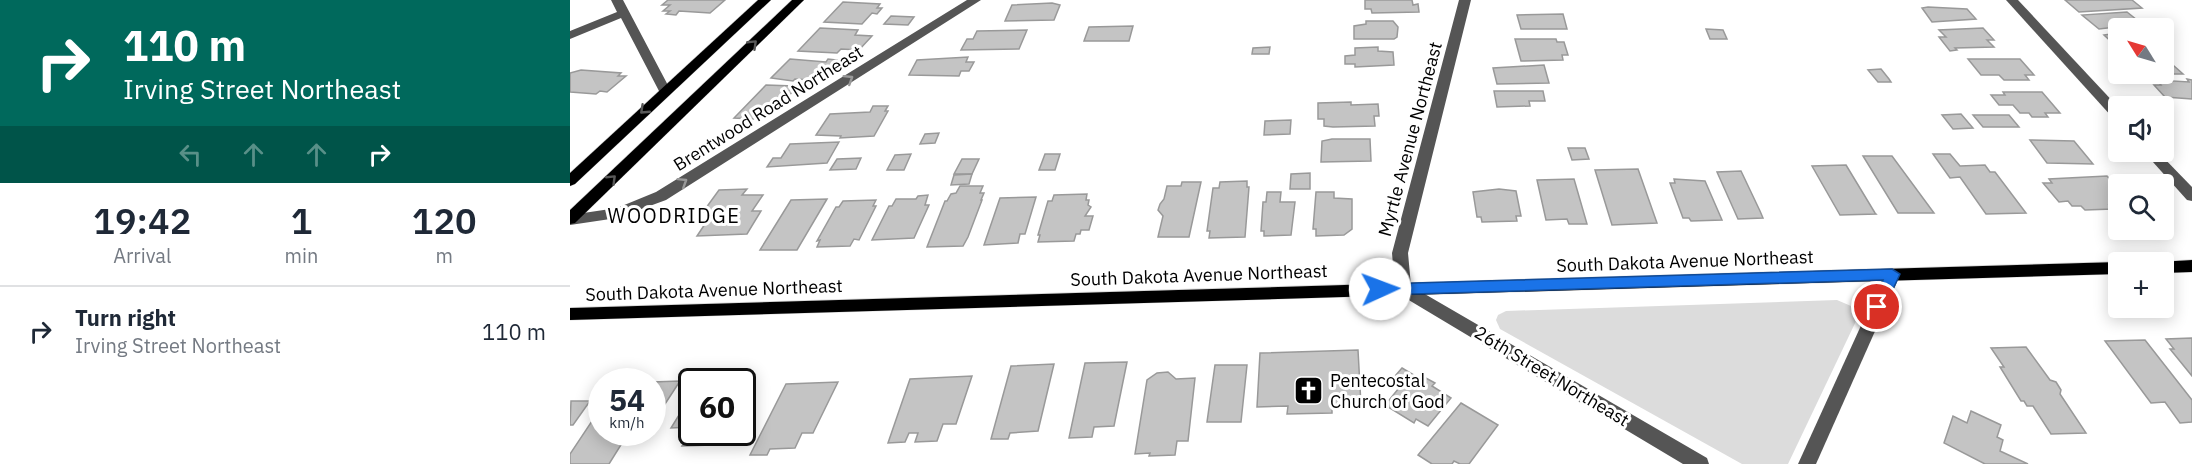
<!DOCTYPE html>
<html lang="en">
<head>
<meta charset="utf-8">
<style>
	body { margin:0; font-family:"IBM Plex Sans",sans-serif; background:#f2f2f3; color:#1f2937; height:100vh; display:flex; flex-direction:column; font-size:22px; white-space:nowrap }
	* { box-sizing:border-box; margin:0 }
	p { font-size:20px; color:#747a83 }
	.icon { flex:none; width:33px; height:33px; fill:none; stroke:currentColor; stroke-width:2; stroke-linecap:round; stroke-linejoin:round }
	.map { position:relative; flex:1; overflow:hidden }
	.drawer { display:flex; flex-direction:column; background:#fff; width:570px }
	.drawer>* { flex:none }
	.guide { background:#00695c; color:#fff; overflow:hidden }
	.needle { width:39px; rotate:307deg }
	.tools { position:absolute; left:1538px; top:18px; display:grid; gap:12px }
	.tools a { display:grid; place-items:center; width:66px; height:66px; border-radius:6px; background:#fff; box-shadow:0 3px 15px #0003; font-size:30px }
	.speed { position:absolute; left:18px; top:368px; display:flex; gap:12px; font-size:30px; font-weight:700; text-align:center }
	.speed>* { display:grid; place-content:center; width:78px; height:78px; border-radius:50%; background:#fff; box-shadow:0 3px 15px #0003; line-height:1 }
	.speed small { font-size:15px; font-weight:400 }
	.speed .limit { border:3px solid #111; border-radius:9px; background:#fff; color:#111 }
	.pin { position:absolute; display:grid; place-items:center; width:51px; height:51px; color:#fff; margin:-26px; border:3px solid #fff; border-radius:50%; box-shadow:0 2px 6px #0007 }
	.me { position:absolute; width:66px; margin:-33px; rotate:88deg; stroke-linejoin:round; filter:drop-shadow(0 0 4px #0008) }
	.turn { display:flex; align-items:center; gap:21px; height:126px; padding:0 24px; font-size:27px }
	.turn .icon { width:78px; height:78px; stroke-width:2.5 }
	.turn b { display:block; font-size:42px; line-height:51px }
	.lanes { display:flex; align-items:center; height:57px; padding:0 24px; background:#0003; justify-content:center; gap:30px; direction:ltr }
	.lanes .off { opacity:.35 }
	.eta { display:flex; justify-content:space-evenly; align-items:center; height:102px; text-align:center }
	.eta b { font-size:36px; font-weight:600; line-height:42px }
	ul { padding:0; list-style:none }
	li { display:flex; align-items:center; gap:18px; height:90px; padding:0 24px; border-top:2px solid #e0e1e3 }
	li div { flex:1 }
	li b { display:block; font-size:22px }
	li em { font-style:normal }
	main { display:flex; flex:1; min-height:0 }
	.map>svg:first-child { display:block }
	.green { fill:#dcdcdc }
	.building { fill:#c4c4c4; stroke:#999; stroke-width:1.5 }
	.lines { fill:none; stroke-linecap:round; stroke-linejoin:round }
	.major-casing { stroke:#dbdbdb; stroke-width:1 }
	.minor { fill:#555; fill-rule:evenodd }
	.major { fill:#000; fill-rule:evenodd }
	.oneway { stroke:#595959 }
	.oneway2 { stroke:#999 }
	.route { fill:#1a73e8; stroke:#114b97; stroke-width:1.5 }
	.labels { text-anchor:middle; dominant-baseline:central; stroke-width:6; stroke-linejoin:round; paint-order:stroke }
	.street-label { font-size:18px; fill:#000; stroke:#fff }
	.poi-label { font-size:18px; fill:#000; stroke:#fff; text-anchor:start }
	.neighbourhood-label { font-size:20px; letter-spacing:1.5px; fill:#000; stroke:#fff }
</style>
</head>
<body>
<main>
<section class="drawer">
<div class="guide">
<div class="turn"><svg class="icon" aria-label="right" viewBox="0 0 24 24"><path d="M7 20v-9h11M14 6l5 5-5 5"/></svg><div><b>110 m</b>Irving Street Northeast</div></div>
<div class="lanes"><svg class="icon off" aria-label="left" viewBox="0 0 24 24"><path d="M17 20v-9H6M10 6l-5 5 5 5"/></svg><svg class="icon off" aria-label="ahead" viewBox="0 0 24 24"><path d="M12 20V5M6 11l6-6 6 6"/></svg><svg class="icon off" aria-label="ahead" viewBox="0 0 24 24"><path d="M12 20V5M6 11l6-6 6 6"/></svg><svg class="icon" aria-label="right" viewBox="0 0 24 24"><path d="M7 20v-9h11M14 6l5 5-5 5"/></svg></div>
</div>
<div class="eta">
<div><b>19:42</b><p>Arrival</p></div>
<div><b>1</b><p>min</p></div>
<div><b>120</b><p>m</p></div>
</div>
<ul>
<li><svg class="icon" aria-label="right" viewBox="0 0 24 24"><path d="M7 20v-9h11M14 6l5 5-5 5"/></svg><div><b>Turn right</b><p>Irving Street Northeast</p></div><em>110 m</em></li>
</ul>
</section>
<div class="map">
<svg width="1622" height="464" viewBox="0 0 1622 464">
	<rect width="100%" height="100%" fill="#fff"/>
	<polygon class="green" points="1267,300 1281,306 1287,319 1218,464 1172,464 930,329 926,320 928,315 936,311"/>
	<g class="building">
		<polygon points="98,0 155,0 140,13 109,11 106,15 96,14 100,11 93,11 100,5 92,5"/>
		<polygon points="795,0 842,0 843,5 848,4 849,12 802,13 801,9 795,9"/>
		<polygon points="1495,0 1562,0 1572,8 1509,12"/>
		<polygon points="273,2 310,4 307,8 312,8 307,14 302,13 292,24 254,22"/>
		<polygon points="482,3 490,5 484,20 435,21 442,5"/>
		<polygon points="1358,7 1397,9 1406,19 1362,22 1352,8"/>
		<polygon points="1557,12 1572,24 1529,29 1512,15"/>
		<polygon points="993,14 997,29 951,29 947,15"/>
		<polygon points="321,16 344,17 338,25 314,24"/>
		<polygon points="796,21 823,21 828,27 827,37 824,39 784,39 784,26 796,24"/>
		<polygon points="563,26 559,41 514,41 519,27"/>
		<polygon points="250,28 288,30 285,35 302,36 289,50 271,49 267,53 228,51"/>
		<polygon points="1413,28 1424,40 1417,40 1424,47 1385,48 1387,50 1380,51 1369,37 1376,37 1369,30"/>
		<polygon points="1136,29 1153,30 1157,39 1140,39"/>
		<polygon points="457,30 449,49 391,50 397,39 403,39 407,31"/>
		<polygon points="1541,34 1548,34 1548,48 1534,35"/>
		<polygon points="945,39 986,39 987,42 994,42 998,55 992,55 993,60 951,61"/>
		<polygon points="700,47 699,54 682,54 683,48"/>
		<polygon points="808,47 808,51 823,52 824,65 785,67 785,64 775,64 775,56 785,55 785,48"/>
		<polygon points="398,57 396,62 404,62 399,71 391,71 389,76 339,75 347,60"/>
		<polygon points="220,59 256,62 258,59 276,61 269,68 259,68 251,79 242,82 237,82 239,80 225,79 223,81 201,78"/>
		<polygon points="1398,59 1450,59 1464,75 1455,75 1459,80 1434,80 1429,75 1411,75"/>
		<polygon points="1593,62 1597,66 1604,66 1613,74 1575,74 1593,74"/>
		<polygon points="974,65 979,83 927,84 923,68"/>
		<polygon points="1311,69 1319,79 1321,82 1308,82 1298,70"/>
		<polygon points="11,70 51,73 48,76 56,76 37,92 30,91 26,94 0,92 0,73"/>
		<polygon points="1617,79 1622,80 1622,99 1595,97 1584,85 1591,85 1587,80 1619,82"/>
		<polygon points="196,85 223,86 220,90 224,90 207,109 195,108 184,119 164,118"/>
		<polygon points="924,91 973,91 975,101 959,101 960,106 927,107"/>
		<polygon points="1433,92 1472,92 1490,113 1475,113 1478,117 1462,117 1459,113 1450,113 1443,105 1429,105 1421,95 1435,95"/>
		<polygon points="781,102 781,105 808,104 809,116 804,116 805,126 763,127 754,126 754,119 748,119 748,103"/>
		<polygon points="303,106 318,106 315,111 318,111 304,136 270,138 271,136 246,135 260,114 300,112"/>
		<polygon points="1391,114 1403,128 1383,129 1372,115"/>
		<polygon points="1403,115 1439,115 1449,127 1413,127"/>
		<polygon points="721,120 720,134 694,135 695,121"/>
		<polygon points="369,133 365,143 350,144 355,134"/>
		<polygon points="762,139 800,139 801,161 751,162 752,141"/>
		<polygon points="1460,140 1504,141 1523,164 1477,163"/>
		<polygon points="269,142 257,163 197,167 203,158 211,158 220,144"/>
		<polygon points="998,148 1015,148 1019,159 1002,160"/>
		<polygon points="341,154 334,170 317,170 325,155"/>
		<polygon points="475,154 490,154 485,170 469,170"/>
		<polygon points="1363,154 1380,154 1390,166 1415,165 1420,172 1425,172 1456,213 1416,214 1390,177 1380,178"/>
		<polygon points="1293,156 1322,156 1364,213 1328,213"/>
		<polygon points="291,158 286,169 260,170 267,159"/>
		<polygon points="392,159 409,159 402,174 384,174"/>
		<polygon points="1276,165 1305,213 1306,214 1270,215 1242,166"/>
		<polygon points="1068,169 1087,223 1042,225 1025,170"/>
		<polygon points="1171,171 1190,211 1193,218 1168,219 1147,172"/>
		<polygon points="740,173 740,189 720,189 721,174"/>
		<polygon points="402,174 399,184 381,185 384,175"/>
		<polygon points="1537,176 1548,189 1548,205 1539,205 1542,209 1515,210 1511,206 1502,206 1498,201 1489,202 1473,183 1482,183 1479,179"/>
		<polygon points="1004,179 1017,224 999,224 997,219 976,220 967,180"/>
		<polygon points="1104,179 1135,181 1152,220 1121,221 1119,218 1113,218 1100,183 1105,183"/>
		<polygon points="677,181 677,187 679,187 675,237 639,238 640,231 637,231 643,188 649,188 650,182"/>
		<polygon points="612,182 631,182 619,237 588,237 593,216 588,210 590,204 594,199 597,186 611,186"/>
		<polygon points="390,186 413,186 410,193 414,193 411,200 412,200 398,237 393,246 357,247 375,201 377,201 381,194 386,193"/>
		<polygon points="177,189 172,195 193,195 182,211 191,211 177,234 127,236 143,212 133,212 149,190"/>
		<polygon points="929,189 946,191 951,216 946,216 947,221 912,222 911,217 907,217 903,192"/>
		<polygon points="697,192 711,192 710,202 725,202 721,235 694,236 694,231 691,231 693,202 696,202"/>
		<polygon points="746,192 764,192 764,198 782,199 782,229 774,235 746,236 746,229 743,229"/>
		<polygon points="517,194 516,200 519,200 518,205 521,207 515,216 523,216 519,230 511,230 510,234 506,234 504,241 468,242 470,235 468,235 478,201 482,201 484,195"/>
		<polygon points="358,195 355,205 359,205 344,238 302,240 319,206 322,206 326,199 346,199 348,196"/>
		<polygon points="466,197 455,234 450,234 448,243 414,245 430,198"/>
		<polygon points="257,199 227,250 190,250 221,200"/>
		<polygon points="306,200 303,206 306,206 289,240 284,239 280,246 247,247 250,240 247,241 266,207 269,207 273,201"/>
		<polygon points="1622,338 1622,376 1600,349 1604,349 1596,339"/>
		<polygon points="1575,340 1622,400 1622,422 1610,423 1595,402 1581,403 1535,341"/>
		<polygon points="1456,347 1480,380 1486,382 1491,390 1490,394 1516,433 1481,434 1463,406 1457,406 1454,401 1451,401 1430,367 1434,367 1421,348"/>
		<polygon points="788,350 791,405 762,405 762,413 717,414 718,406 687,407 690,353"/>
		<polygon points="557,362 544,426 524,427 522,437 499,438 515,363"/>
		<polygon points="484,364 468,431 440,433 438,439 421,439 441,366"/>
		<polygon points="645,365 677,365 671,422 637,422"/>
		<polygon points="832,368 852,380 854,377 865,383 862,386 881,398 858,426 846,419 844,423 815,405 829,388 819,383"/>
		<polygon points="598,372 606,379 625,378 618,441 607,441 605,455 579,456 580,453 565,454 577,380 587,373"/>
		<polygon points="181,373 172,388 172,381 131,381 135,374"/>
		<polygon points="402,376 386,424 373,424 367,441 345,442 348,433 339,433 335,442 318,443 340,379"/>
		<polygon points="110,381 82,424 82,382"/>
		<polygon points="268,382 243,433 232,433 225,448 200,449 197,455 180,455 216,384"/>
		<polygon points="122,394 122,427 101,428"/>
		<polygon points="1,401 20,401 3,425 0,425"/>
		<polygon points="891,403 928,425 899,464 890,464 884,461 882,464 862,464 848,455"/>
		<polygon points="32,406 32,432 59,432 39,464 0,464 0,454"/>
		<polygon points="1401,411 1431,425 1427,437 1433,440 1430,451 1458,464 1415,464 1374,443 1383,416 1397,423"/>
		<polygon points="122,430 122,432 148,432 142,445 112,446"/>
	</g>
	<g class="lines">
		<defs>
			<g id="major">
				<polygon points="188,0 201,0 5,184 0,186 0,173"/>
				<polygon points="222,0 234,0 5,223 0,224 0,210"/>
				<polygon points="1622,260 1622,272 1593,273 1593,262 1589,262"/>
				<polygon points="1548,262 1548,274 0,320 0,308"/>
			</g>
		</defs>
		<use href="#major" class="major-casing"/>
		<g class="minor">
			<polygon points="41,0 53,0 101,91 99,94 91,94 89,91 51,18 0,39 0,31 47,12"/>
			<polygon points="397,0 411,0 96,200 47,218 0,225 0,215 47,208 86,192"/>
			<polygon points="889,0 901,0 838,253 841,286 1137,458 1139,464 1113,464 827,293 825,289 822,253"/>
			<polygon points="1436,0 1448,0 1548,107 1548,119 1543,118"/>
			<polygon points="1574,152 1588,152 1622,187 1622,201 1617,200"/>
			<polygon points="1322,269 1328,271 1330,275 1246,464 1228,464 1314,275 1316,271"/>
		</g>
		<use href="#major" class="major"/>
	</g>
	<defs><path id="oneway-chevron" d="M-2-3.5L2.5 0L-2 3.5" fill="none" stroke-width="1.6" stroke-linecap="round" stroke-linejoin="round" transform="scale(1.5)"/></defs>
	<g class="oneway">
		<use href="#oneway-chevron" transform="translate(183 44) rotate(-44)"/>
		<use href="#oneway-chevron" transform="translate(74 110) rotate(137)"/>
		<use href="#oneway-chevron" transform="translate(42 179) rotate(-44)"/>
	</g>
	<g class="oneway2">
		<use href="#oneway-chevron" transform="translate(279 79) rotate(-32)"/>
		<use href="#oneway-chevron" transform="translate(113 182) rotate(-32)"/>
	</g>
	<polygon class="route" points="1322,269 1330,274 1313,311 1302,311 1300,307 1313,280 810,295 805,293 803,289 805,285 810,284"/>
	<defs>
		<symbol id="church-square" viewBox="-11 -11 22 22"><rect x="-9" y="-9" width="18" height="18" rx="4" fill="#000" stroke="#fff"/><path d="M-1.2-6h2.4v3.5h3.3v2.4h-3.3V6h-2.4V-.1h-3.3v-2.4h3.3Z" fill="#fff"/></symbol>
	</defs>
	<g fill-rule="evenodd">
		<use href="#church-square" x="722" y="374" width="33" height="33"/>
	</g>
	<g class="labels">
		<g class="street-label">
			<text transform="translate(198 108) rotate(-32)">Brentwood Road Northeast</text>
			<text transform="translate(840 139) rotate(-75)">Myrtle Avenue Northeast</text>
			<text transform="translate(1115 261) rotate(-2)">South Dakota Avenue Northeast</text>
			<text transform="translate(629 275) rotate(-2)">South Dakota Avenue Northeast</text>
			<text transform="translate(144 290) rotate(-2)">South Dakota Avenue Northeast</text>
			<text transform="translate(982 376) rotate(31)">26th Street Northeast</text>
		</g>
		<g class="poi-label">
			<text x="760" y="380">Pentecostal<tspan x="760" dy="21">Church of God</tspan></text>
		</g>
		<g class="neighbourhood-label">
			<text x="104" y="215">WOODRIDGE</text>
		</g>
	</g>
</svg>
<div class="tools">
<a><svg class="needle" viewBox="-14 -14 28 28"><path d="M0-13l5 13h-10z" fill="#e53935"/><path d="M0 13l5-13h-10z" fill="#747a83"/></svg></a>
<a><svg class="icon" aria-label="sound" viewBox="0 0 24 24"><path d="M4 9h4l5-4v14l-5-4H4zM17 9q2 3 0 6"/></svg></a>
<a><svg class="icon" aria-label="search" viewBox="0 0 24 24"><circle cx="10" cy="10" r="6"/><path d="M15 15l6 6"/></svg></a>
<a>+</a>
</div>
<div class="speed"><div>54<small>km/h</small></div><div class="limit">60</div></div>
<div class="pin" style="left:1307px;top:307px;background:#d93025"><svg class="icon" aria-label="arrive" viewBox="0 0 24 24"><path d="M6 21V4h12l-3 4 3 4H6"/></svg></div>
<svg class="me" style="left:810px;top:289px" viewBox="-20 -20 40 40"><circle r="19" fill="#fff"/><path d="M0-13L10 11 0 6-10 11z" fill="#1a73e8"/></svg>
</div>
</main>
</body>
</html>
